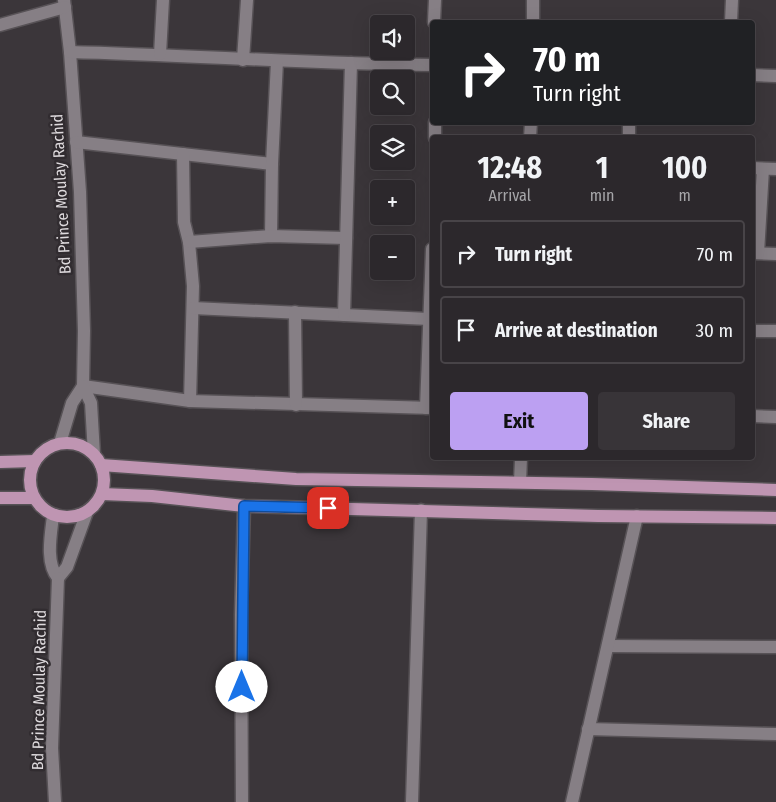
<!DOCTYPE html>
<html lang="en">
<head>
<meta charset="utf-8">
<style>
	body { margin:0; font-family:"Fira Sans Condensed",sans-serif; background:#383438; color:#f1f3f6; height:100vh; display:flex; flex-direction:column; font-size:19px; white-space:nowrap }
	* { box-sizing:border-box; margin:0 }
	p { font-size:16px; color:#a6a6a9 }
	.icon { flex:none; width:28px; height:28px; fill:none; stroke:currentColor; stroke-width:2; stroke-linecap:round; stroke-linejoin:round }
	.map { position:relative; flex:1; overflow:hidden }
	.panel { position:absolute; left:430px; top:135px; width:325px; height:325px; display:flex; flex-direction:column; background:#2c282c; border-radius:5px; box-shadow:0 5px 20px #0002,0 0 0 1px #484448 }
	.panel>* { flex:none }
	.top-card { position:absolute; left:430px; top:20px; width:325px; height:105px; border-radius:5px; box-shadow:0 5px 20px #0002,0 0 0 1px #484448; background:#202124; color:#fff; overflow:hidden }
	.tools { position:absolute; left:370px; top:15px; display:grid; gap:10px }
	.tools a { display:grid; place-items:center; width:45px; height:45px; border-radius:5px; background:#2c282c; box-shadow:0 5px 20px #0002,0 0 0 1px #484448; font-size:25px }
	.pin { position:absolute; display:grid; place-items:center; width:42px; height:42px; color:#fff; margin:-21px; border-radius:10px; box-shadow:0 2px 8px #0006 }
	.me { position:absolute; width:55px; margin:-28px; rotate:0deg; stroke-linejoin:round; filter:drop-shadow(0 0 4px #0008) }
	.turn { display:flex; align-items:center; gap:18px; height:105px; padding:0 20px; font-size:22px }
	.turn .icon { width:65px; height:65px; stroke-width:2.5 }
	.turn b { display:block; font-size:35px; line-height:42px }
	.eta { display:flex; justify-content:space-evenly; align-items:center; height:85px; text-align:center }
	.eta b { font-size:30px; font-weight:700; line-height:35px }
	.cta { display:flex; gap:10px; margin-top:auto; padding:10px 20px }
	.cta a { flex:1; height:58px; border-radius:5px; background:#bca0f2; color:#111; font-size:20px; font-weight:700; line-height:58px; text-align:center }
	.cta a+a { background:#383438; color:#f1f3f6 }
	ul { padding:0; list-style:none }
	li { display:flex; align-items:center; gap:15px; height:68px; margin:0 10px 8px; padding:0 10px; border:2px solid #484448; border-radius:5px }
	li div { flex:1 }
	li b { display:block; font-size:19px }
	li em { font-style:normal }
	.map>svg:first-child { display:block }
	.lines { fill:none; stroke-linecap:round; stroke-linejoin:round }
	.minor-casing { stroke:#575256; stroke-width:15 }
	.primary-casing { stroke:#575256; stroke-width:15 }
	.minor { stroke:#867f85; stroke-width:12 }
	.primary { stroke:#bf95b2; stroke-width:12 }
	.route-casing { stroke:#114b97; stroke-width:12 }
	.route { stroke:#1a73e8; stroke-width:9 }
	.labels { text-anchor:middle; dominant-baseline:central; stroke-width:5; stroke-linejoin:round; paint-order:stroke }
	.street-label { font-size:16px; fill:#dedadd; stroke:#312c30 }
</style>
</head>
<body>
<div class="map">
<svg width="776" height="802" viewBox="0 0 776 802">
	<rect width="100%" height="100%" fill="#3b363a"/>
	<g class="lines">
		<defs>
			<g id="minor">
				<polyline points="64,0 70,52 80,192 84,331 83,386 190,401 432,408"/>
				<polyline points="434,22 435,0"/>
				<polyline points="533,22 533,0"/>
				<polyline points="731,22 732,0"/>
				<polyline points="0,25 65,7"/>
				<path d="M 70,52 C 191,55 311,64 432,65"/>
				<polyline points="160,54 163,0"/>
				<polyline points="243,60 247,0"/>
				<polyline points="752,75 776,76"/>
				<polyline points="435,138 435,122"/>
				<polyline points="530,138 531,122"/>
				<polyline points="629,138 629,122"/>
				<polyline points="76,142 272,164"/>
				<polyline points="183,154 184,222 189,242 193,286 190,401"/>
				<polyline points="752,168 776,169"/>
				<polyline points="271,236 272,164 277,61"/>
				<polyline points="189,242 271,236 346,238"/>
				<polyline points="752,253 776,254"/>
				<polyline points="758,253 763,169"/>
				<polyline points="193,308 429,319"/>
				<polyline points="295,312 296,405"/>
				<polyline points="344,315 351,63"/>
				<polyline points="752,331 776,331"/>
				<polyline points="426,408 432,249"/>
				<polyline points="752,416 776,417"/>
				<polyline points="60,443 72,403 83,386 91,403 94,454"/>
				<polyline points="520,482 521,458"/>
				<path d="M 53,516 C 51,534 45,563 58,578 L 67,567 L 87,512"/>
				<polyline points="608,646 776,647"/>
				<polyline points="588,729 776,734"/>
				<polyline points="55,802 52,748 58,578"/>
				<polyline points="242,802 241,615 244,506"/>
				<polyline points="412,802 421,510"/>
				<polyline points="572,802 637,516"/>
			</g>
			<g id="primary">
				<circle cx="67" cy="480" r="37"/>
				<polyline points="0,462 35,461"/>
				<polyline points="101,465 296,479 592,484 776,490"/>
				<polyline points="102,494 152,496 244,506 598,516 776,518"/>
				<polyline points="0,498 33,498"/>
			</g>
		</defs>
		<use href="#minor" class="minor-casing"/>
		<use href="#primary" class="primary-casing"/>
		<use href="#minor" class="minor"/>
		<use href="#primary" class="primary"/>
	</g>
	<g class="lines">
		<defs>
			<polyline id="route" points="242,687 244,506 328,508"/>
		</defs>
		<use href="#route" class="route-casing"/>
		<use href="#route" class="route"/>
	</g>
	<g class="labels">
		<g class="street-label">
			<text transform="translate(61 194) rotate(-93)">Bd Prince Moulay Rachid</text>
			<text transform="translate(39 690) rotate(-89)">Bd Prince Moulay Rachid</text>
		</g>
	</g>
</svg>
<div class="tools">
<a><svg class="icon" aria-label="sound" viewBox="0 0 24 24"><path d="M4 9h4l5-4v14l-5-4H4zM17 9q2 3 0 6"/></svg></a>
<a><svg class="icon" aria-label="search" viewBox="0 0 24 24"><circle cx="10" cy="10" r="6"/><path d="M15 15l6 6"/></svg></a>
<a><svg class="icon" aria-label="layers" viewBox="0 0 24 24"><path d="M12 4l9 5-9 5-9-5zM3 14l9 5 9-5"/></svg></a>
<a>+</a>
<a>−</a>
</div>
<div class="pin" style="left:328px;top:508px;background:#d93025"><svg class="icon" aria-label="arrive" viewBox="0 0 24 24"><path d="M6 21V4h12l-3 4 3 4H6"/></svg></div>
<svg class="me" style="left:242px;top:687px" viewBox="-20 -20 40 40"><circle r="19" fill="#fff"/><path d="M0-13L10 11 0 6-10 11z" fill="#1a73e8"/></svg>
<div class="top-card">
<div class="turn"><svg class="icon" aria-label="right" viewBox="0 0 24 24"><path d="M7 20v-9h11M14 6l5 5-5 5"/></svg><div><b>70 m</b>Turn right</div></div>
</div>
<section class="panel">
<div class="eta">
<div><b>12:48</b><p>Arrival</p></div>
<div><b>1</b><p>min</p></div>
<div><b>100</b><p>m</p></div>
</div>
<ul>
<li><svg class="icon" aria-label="right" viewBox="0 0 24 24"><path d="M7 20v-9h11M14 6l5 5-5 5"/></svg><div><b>Turn right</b></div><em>70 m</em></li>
<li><svg class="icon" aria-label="arrive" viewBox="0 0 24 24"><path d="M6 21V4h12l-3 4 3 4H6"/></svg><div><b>Arrive at destination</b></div><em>30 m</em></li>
</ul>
<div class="cta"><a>Exit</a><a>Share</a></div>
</section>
</div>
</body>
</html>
